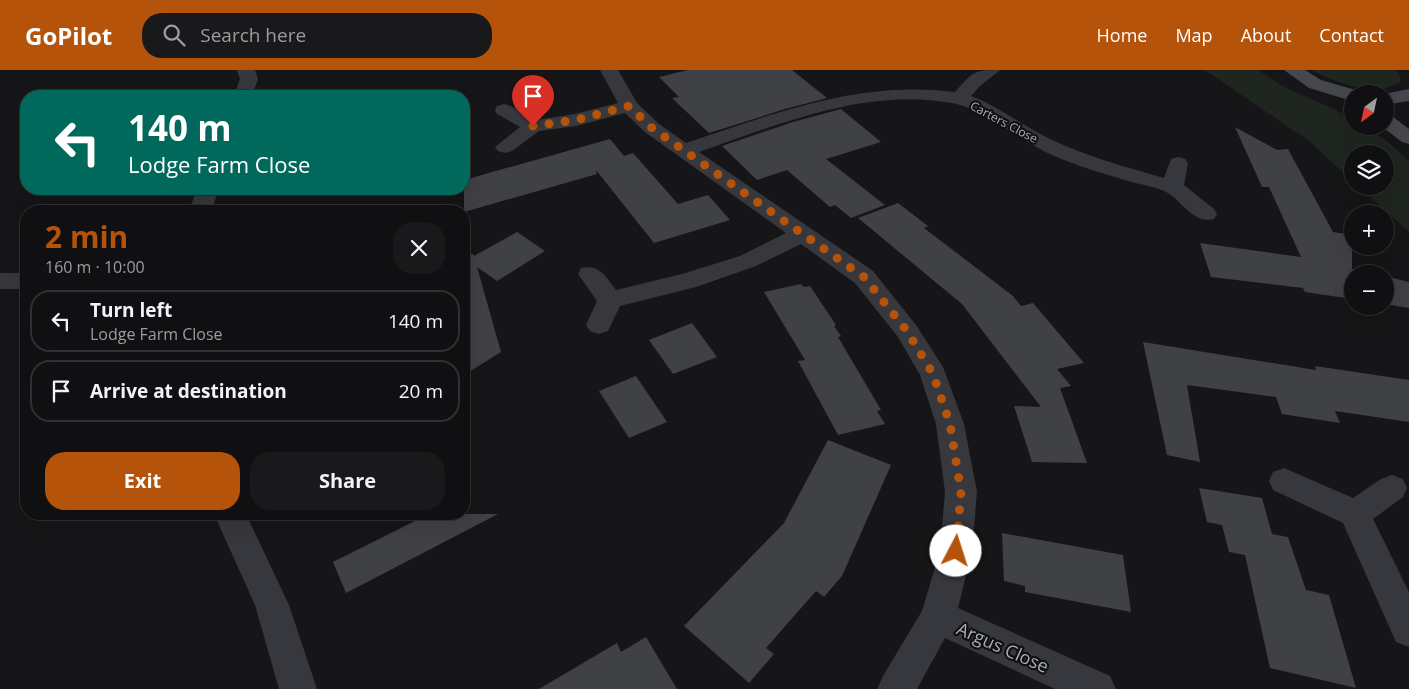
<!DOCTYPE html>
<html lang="en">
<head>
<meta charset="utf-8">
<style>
	body { margin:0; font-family:"Open Sans",sans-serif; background:#19191b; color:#f1f3f6; height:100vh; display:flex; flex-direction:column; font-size:19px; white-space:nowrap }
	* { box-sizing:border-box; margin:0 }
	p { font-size:16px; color:#9c9d9f }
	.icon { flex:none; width:28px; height:28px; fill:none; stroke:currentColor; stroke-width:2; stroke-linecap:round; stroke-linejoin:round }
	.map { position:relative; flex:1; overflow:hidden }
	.panel { position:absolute; left:20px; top:135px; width:450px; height:315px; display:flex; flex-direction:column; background:#101012; border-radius:20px; box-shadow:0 5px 20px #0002,0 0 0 1px #303032 }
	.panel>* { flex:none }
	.guide { position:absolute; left:20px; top:20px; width:450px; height:105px; border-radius:20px; box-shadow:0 5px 20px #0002,0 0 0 1px #303032; background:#00695c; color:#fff; overflow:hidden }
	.needle { width:32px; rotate:213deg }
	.tools { position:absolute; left:1344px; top:15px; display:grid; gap:10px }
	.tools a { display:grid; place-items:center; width:50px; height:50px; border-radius:50%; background:#101012; box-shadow:0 5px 20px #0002,0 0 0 1px #303032; font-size:25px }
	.pin { position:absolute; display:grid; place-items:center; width:42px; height:42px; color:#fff; margin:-51px -21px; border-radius:50% 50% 50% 0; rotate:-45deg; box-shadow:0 0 5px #0007 }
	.pin .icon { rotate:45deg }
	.me { position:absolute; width:55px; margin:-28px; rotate:5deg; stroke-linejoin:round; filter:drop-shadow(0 0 4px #0008) }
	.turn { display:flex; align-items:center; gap:18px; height:105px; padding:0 25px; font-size:22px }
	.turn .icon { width:65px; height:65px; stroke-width:2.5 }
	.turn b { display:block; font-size:35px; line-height:42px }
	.round { display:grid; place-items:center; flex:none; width:52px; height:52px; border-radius:20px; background:#19191b }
	.head { display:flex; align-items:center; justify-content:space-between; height:85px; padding:0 25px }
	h1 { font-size:30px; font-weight:700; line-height:38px; color:#b45309 }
	.button { display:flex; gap:10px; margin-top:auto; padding:10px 25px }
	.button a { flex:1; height:58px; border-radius:20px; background:#b45309; color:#fff; font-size:20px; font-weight:700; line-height:58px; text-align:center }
	.button a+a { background:#19191b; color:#f1f3f6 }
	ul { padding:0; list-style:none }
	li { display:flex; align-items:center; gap:15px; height:62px; margin:0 10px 8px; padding:0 15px; border:2px solid #303032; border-radius:20px }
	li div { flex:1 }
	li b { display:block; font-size:19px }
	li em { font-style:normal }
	header { display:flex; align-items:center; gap:30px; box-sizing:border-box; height:70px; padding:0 25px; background:#b45309; color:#fff }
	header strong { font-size:24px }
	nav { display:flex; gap:28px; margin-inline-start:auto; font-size:18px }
	.search { width:350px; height:45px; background:#19191b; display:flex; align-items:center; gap:12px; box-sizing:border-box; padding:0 18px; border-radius:20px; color:#9c9d9f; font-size:19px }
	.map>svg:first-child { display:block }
	.green { fill:#1e261f }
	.building { fill:#404145 }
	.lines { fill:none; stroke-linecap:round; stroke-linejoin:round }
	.minor { fill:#37383d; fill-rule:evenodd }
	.secondary { fill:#45474d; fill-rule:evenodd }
	.route { stroke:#b45309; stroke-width:9; stroke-dasharray:0 16.2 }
	.labels { text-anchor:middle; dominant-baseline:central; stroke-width:4.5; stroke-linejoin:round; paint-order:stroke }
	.far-street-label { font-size:12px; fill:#a8adb8; stroke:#111113 }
	.near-street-label { font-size:18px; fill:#a8adb8; stroke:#111113 }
</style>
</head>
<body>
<header>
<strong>GoPilot</strong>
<div class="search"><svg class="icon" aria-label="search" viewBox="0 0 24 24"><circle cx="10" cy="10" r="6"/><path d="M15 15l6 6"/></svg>Search here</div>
<nav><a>Home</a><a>Map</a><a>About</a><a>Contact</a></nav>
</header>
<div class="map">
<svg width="1409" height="619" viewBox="0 0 1409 619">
	<rect width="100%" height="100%" fill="#161618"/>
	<g class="green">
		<path d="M 1205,0 L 1258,0 L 1286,18 L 1338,41 L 1352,50 L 1352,56 C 1374,56 1394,77 1409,91 L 1409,162 L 1358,116 L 1385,116 L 1385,84 L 1352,84 L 1352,111 L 1309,71 Z"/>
		<path d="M 1312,0 L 1396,0 L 1401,9 L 1400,12 C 1379,29 1332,12 1312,0 Z"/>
	</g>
	<g class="building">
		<polygon points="688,0 792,0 827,28 785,39 709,63 672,28 679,27 659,7"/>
		<polygon points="841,39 881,72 826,89 885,135 851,148 835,135 830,137 787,100 757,110 722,76 793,52"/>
		<polygon points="1235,57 1277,80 1288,79 1333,162 1352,165 1352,199 1374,204 1352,204 1352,229 1305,222 1303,218 1211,207 1200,173 1301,187 1269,117 1262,117"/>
		<polygon points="610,69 624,86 633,83 678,134 708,125 730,150 654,173 596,100 597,104 464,142 464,110"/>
		<polygon points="898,133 928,156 924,158 1013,226 1021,236 1033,233 1084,293 1057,299 1071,316 1060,318 1087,393 1032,392 1014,336 1041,337 962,234 858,148"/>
		<polygon points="517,162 545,181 497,211 477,197 501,282 464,305 464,185 473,184 474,186"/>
		<polygon points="1385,206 1409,212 1409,238 1385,234"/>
		<polygon points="801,214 804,217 810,216 836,255 834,256 841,266 838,267 881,340 877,341 885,354 838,365 798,291 805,290 764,222"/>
		<polygon points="692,253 717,287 673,304 649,270"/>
		<polygon points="1143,272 1316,300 1315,296 1409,310 1409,352 1335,341 1340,353 1282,344 1276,327 1187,315 1200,392 1167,385"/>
		<polygon points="636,306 667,352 629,368 599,321"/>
		<polygon points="828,370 891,395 842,506 824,527 816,521 766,578 774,584 749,613 684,556 784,453"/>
		<polygon points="1199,418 1262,428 1272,464 1288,467 1306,520 1329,525 1356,618 1270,598 1245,485 1229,482 1222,455 1207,452"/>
		<polygon points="429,444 498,444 346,523 333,492"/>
		<polygon points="1002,463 1123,485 1131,542 1025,522 1025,516 1004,511"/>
		<polygon points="646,567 677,619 539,619 617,573 621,582"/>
	</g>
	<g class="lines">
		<g class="minor">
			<polygon points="237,0 255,0 258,9 252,26 234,26 240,9"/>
			<path d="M 600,0 L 618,0 L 637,33 L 659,54 L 686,73 C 777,43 858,10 955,22 C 973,2 973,0 1000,0 L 980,16 L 971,26 C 1000,37 1024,57 1052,70 C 1088,87 1126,97 1164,108 L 1171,89 L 1178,87 L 1185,89 L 1188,93 L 1184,115 L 1214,139 L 1217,144 L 1214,149 C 1191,154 1182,129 1164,121 C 1152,116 1139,114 1128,111 C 1102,103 1077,96 1052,85 C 1022,72 982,38 952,33 C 866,17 780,54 699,82 L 873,201 L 916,255 L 943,297 L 964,354 L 977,422 L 972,481 L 958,538 L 1110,606 L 1116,619 L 1055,619 L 945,568 L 917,619 L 877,619 L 883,606 L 922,541 L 940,481 L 945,422 L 936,354 L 920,305 L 898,267 L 855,213 L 801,174 L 756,196 L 696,217 L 620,236 L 608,261 L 599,264 L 590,261 L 586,255 L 597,231 L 578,204 L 581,198 C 600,194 606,207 616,220 L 682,204 L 740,186 L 786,163 L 645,62 L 625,43 L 576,56 L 539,61 L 512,81 L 505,83 L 498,81 L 495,77 L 520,57 L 497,44 L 495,40 L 497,36 L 504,34 L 511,36 L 536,50 L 575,44 L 618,33 Z"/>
			<polygon points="197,119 219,119 211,141 189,141"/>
			<rect x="0" y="203" width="26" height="16"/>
			<polygon points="1284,398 1353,428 1381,409 1392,405 1403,409 1407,418 1403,427 1373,449 1409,522 1409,577 1396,572 1343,453 1273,420 1269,411 1273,402"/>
			<polygon points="214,444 246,444 289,535 317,619 279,619 255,535"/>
		</g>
		<g class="secondary">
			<polygon points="1284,0 1305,0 1321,10 1359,21 1360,24 1352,24 1352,31 1309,18"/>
			<polygon points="1409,19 1409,31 1385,35 1384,24"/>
			<polygon points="1385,44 1392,46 1409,59 1409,74 1402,72 1381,56 1385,56"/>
		</g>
	</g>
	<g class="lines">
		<polyline class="route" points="533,56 576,50 629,36 652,58 864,207 907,261 933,304 950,354 961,422 956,481"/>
	</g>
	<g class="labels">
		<g class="far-street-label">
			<text transform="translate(1004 52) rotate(28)">Carters Close</text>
		</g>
		<g class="near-street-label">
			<text transform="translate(1003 577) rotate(24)">Argus Close</text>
		</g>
	</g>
</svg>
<div class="tools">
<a><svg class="needle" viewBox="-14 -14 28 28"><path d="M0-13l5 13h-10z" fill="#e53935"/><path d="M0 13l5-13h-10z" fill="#9c9d9f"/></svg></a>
<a><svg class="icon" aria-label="layers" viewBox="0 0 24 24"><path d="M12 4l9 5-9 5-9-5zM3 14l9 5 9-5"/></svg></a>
<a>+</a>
<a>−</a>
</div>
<div class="pin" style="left:533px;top:56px;background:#d93025"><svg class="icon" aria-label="arrive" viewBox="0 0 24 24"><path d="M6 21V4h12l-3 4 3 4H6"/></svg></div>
<svg class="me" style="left:956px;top:481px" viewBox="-20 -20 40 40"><circle r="19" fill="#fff"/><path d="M0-13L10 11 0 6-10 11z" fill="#b45309"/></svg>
<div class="guide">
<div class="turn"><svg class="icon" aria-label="left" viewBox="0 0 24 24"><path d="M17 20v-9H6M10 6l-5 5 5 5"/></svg><div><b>140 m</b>Lodge Farm Close</div></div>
</div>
<section class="panel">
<div class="head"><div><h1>2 min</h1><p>160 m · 10:00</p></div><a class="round"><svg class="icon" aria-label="close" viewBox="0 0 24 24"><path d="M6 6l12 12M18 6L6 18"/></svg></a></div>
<ul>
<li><svg class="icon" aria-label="left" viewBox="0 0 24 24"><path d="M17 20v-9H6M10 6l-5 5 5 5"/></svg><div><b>Turn left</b><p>Lodge Farm Close</p></div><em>140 m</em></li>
<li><svg class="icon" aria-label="arrive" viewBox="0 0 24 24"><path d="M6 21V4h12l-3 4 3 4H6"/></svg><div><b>Arrive at destination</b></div><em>20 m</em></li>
</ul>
<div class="button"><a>Exit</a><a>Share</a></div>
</section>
</div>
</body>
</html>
